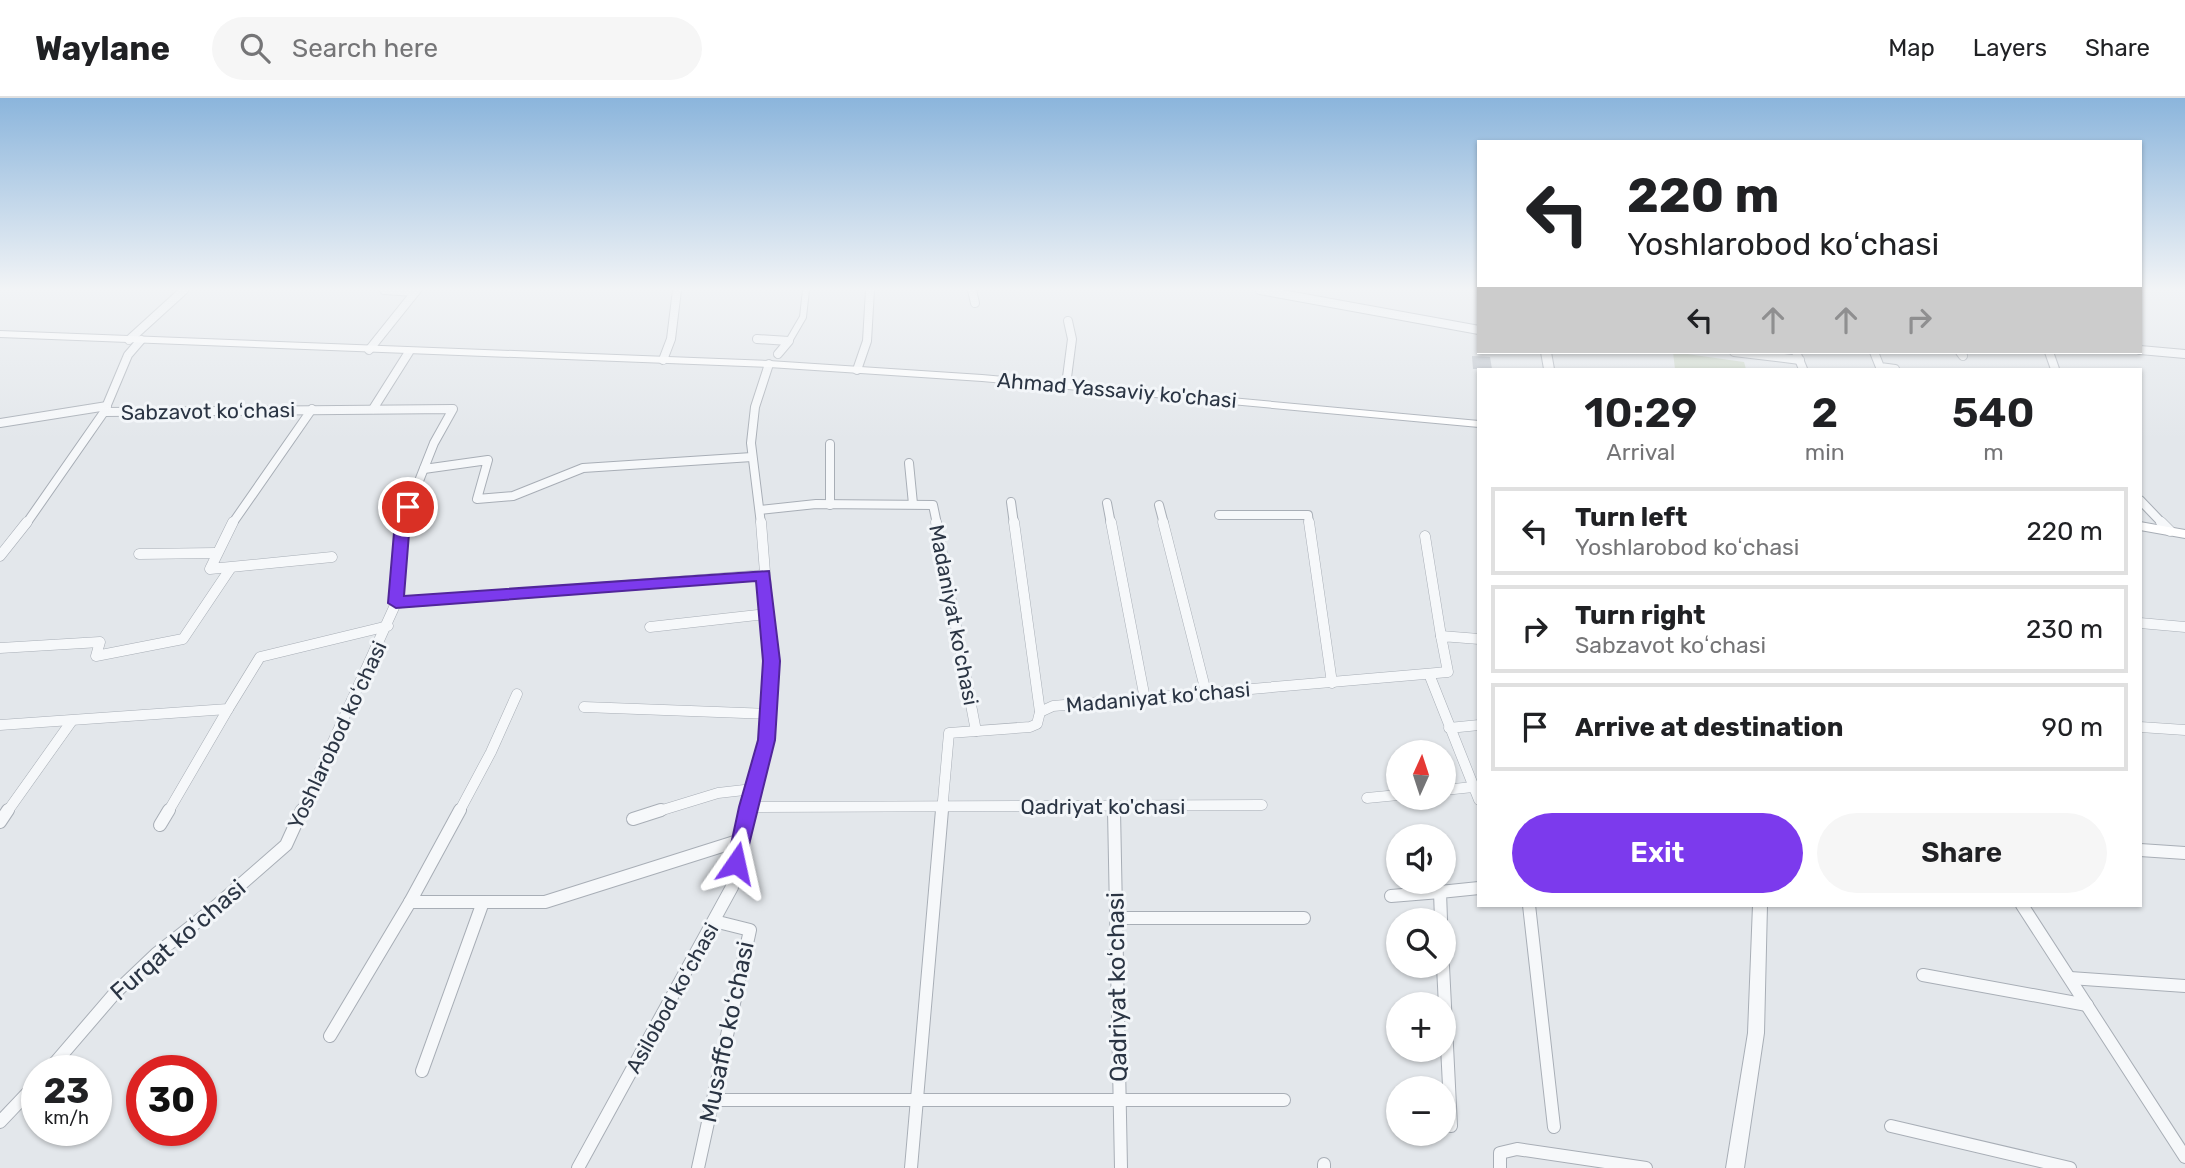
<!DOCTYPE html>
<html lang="en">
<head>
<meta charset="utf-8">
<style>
	body { margin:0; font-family:Rubik,sans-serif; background:#f6f6f6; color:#202124; height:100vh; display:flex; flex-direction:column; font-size:26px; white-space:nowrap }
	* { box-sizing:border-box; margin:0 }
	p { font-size:23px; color:#757577 }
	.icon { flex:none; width:38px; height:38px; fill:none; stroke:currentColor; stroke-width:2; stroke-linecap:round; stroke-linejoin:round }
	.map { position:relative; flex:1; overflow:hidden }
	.panel { position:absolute; left:1477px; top:270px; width:665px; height:539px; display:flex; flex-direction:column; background:#fff; border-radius:0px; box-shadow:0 2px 5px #0004 }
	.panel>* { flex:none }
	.banner { position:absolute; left:1477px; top:42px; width:665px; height:214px; border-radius:0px; box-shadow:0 2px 5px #0004; background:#fff; color:#202124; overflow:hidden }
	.needle { width:46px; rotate:3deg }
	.buttons { position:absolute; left:1386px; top:642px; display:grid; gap:14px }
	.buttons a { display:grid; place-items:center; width:70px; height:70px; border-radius:50%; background:#fff; box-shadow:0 2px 5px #0004; font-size:35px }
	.speed { position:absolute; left:21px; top:957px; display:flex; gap:14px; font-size:35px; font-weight:700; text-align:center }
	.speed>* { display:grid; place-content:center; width:91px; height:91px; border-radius:50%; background:#fff; box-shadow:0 2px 5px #0004; line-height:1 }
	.speed small { font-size:18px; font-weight:400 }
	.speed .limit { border:10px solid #d22; background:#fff; color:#111 }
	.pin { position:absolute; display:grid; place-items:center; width:60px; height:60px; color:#fff; margin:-30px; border:4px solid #fff; border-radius:50%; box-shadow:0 2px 7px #0007 }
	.me { position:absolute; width:77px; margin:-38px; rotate:11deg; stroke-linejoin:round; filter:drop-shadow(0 0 5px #0008) }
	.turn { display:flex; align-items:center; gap:24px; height:147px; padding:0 35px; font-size:32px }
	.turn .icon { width:91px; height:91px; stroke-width:2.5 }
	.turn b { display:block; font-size:49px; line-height:60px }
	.lanes { display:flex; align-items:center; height:66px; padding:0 35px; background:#0003; justify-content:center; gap:35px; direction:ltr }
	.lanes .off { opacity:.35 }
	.eta { display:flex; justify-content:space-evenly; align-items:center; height:119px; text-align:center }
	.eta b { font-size:42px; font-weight:600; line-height:49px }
	.action { display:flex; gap:14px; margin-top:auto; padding:14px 35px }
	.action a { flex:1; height:80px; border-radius:42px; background:#7c3aed; color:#fff; font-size:28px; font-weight:600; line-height:80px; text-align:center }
	.action a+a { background:#f6f6f6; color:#202124 }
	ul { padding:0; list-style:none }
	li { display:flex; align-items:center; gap:21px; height:88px; margin:0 14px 10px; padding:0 21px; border:4px solid #e0e0e0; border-radius:0px }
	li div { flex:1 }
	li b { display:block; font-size:26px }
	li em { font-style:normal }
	header { display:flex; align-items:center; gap:42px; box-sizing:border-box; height:98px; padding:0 35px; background:#fff; border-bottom:2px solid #e0e0e0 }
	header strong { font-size:33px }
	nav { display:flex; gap:38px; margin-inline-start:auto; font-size:24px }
	.search { width:490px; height:63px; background:#f6f6f6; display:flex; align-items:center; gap:18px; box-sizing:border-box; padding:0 24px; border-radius:38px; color:#757577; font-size:26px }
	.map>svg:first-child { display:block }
	.green { fill:#cad5c5 }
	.building { fill:#bbc1c9 }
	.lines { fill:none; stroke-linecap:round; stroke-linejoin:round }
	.pedestrian-casing { stroke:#a8aeb6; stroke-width:8 }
	.minor-far2-casing { stroke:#a8aeb6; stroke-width:10 }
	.minor-far1-casing { stroke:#a8aeb6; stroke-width:11 }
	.minor-casing { stroke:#a8aeb6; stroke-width:14 }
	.tertiary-casing { stroke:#a8aeb6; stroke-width:2 }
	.secondary-casing { stroke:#a8aeb6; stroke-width:2 }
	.pedestrian { stroke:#f6f8fa; stroke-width:6 }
	.minor-far2 { stroke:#f6f8fa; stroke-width:8 }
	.minor-far1 { stroke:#f6f8fa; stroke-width:10 }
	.minor { stroke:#f6f8fa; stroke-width:12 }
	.tertiary { fill:#f6f8fa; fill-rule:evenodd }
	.secondary { fill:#fff; fill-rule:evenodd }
	.route { fill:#7c3aed; stroke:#51269a; stroke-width:2 }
	.labels { text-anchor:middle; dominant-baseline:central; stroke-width:6; stroke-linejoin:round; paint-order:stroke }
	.street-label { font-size:21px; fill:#2b3544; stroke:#f3f6f9 }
	.near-street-label { font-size:24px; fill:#2b3544; stroke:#f3f6f9 }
</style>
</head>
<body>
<header>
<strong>Waylane</strong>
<div class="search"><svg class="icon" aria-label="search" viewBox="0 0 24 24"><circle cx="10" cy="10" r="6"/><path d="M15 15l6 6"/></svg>Search here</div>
<nav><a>Map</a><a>Layers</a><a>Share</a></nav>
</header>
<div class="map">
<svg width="2185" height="1070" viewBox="0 0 2185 1070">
	<rect width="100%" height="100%" fill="#e3e7eb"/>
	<polygon class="green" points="1673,254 1744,264 1746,271 1675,271"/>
	<polygon class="building" points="1472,258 1490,259 1492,271 1473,271"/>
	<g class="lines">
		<defs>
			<polyline id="pedestrian" points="789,243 803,219 806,192"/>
			<g id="minor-far2">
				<polyline points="384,192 415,194"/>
				<polyline points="972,192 975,205"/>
				<polyline points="1260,192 1479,232"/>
				<polyline points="757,241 789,243 778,256"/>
				<polyline points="129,242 184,192"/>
				<polyline points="369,252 417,192"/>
				<polyline points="2140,252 2185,256"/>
				<polyline points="1734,254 1800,262"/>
				<polyline points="1796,254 1803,271"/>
				<polyline points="1874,254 1880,269 1895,271"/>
				<polyline points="1960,254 1963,258"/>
				<polyline points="2049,254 2055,271"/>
				<polyline points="663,262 671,241 677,192"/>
				<polyline points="857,272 867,243 870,192"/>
				<polyline points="1066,287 1072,241 1068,223"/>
				<polyline points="373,311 409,254"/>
				<polyline points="104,314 453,311 434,345 402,426"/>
				<polyline points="0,325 107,308"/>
				<polyline points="830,346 830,407"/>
				<polyline points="909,365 913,406"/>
				<polyline points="424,371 488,362 477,401 513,398 583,370 752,359"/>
				<polyline points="2140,402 2163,426"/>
				<polyline points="1011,404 1014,426"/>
				<polyline points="1107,405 1111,426"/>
				<polyline points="1159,407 1164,426"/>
				<polyline points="760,412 816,406 933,407 937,426"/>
				<polyline points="1219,417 1308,417 1309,426"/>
				<polyline points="26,426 104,314 128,257 141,242"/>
				<polyline points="232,426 312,311"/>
				<polyline points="761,426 751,345 755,309 769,266"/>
			</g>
			<g id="minor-far1">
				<polyline points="233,424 210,471 332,459"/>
				<polyline points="936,424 976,633"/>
				<polyline points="1014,424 1040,614"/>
				<polyline points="1111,424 1145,601"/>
				<polyline points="1163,424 1206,594"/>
				<polyline points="1309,424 1332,585"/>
				<polyline points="2161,424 2170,433"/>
				<polyline points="1425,438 1441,538"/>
				<polyline points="139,456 216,455"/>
				<polyline points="0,458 27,424"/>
				<polyline points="396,505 402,424"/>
				<polyline points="2140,525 2185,529"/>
				<polyline points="650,529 767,516"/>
				<polyline points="0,550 100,544 96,558 183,541 230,471"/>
				<polyline points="1429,576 1479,702"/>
				<polyline points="584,609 768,616"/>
				<polyline points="0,627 228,611 260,559 388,528"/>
				<polyline points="2140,629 2185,632"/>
				<polyline points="1449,630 1479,627"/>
				<polyline points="1444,692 1473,689"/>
				<polyline points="1367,700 1398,697"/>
				<polyline points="748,709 1262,707"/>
				<polyline points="1114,709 1114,714"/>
				<polyline points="7,714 71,624"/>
				<polyline points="168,714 228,611"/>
				<polyline points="301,714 396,505 764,477"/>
				<polyline points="459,714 491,654 517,596"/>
				<polyline points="656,714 718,695 753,691"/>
				<polyline points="747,714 767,642 772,563 761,424"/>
				<polyline points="942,714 949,635 1030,629 1037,626 1040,614 1053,608 1448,574 1441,538 1479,541"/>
			</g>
			<g id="minor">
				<polyline points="1114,712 1121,1070"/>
				<polyline points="633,721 661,712"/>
				<polyline points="0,724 8,712"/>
				<polyline points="160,727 169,712"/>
				<polyline points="2140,752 2185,755"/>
				<polyline points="1391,798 1440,794"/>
				<polyline points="410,804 545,804 741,742"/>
				<polyline points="1529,807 1554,1029"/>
				<polyline points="2022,807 2185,1059"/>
				<polyline points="1116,820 1304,820"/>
				<polyline points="1441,822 1440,794 1479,790"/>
				<polyline points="1443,868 1451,1028"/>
				<polyline points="1923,877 2087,907"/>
				<polyline points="2070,880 2185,888"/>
				<polyline points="330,938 410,804 460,712"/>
				<polyline points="48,973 115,895 156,856 207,816 286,747 302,712"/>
				<polyline points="422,973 483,804"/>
				<polyline points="713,1002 1284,1002"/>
				<polyline points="0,1024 37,985"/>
				<polyline points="1891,1028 2070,1070"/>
				<polyline points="1324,1066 1324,1070"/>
				<polyline points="578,1070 732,789 747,712"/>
				<polyline points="698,1070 750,832 714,823"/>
				<polyline points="911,1070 942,712"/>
				<polyline points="1500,1070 1500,1055 1517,1051 1646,1070"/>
			</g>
			<g id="tertiary">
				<polygon points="1541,254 1551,254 1554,271 1544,271"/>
				<polygon points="1753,807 1767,807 1764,935 1744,1070 1726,1070 1748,935"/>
			</g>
			<g id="secondary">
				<polygon points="0,233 769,263 982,277 1479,323 1479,329 982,283 769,269 0,239"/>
				<polygon points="2140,424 2185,432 2185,440 2140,432"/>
			</g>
		</defs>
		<use href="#pedestrian" class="pedestrian-casing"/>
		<use href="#minor-far2" class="minor-far2-casing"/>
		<use href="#minor-far1" class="minor-far1-casing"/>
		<use href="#minor" class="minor-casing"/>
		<use href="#tertiary" class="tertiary-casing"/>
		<use href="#secondary" class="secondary-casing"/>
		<use href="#pedestrian" class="pedestrian"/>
		<use href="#minor-far2" class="minor-far2"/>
		<use href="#minor-far1" class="minor-far1"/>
		<use href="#minor" class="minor"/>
		<use href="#tertiary" class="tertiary"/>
		<use href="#secondary" class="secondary"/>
	</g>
	<linearGradient id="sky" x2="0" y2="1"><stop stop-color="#8bb5dc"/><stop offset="0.56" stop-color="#f2f4f6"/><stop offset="1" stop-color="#f2f4f6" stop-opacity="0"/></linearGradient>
	<rect width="2185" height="341" fill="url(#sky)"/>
	<polygon class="route" points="408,404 415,409 410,423 404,498 769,473 780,563 775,642 743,771 736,773 730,771 727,765 739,709 758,642 763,563 756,483 396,510 388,505 395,423 403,406"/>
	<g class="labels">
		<g class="street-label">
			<text transform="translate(1117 292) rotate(5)">Ahmad Yassaviy ko'chasi</text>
			<text transform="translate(208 313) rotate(-1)">Sabzavot koʻchasi</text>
			<text transform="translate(954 517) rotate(79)">Madaniyat ko'chasi</text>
			<text transform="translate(1158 599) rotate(-5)">Madaniyat koʻchasi</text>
			<text transform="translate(337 637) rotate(-65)">Yoshlarobod koʻchasi</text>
			<text x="1103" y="708">Qadriyat ko'chasi</text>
			<text transform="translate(672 900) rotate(-61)">Asilobod koʻchasi</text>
		</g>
		<g class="near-street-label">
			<text transform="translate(178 842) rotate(-41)">Furqat koʻchasi</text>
			<text transform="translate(1117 889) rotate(-91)">Qadriyat koʻchasi</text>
			<text transform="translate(727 934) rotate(-78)">Musaffo koʻchasi</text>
		</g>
	</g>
</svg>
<div class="buttons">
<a><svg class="needle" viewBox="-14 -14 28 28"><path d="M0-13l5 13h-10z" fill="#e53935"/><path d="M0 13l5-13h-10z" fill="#757577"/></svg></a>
<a><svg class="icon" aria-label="sound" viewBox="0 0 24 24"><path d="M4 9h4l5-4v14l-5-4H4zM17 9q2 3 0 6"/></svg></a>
<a><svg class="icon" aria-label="search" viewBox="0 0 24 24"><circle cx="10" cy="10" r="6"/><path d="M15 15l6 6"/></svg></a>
<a>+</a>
<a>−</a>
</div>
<div class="speed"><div>23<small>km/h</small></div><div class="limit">30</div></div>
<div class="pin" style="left:408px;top:409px;background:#d93025"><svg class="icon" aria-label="arrive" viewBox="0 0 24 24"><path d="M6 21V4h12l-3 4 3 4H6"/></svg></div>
<svg class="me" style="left:736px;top:765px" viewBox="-20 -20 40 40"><path d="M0-17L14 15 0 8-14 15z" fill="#7c3aed" stroke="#fff" stroke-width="4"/></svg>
<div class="banner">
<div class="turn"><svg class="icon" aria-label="left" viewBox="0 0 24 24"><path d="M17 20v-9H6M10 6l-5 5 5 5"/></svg><div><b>220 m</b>Yoshlarobod koʻchasi</div></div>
<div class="lanes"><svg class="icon" aria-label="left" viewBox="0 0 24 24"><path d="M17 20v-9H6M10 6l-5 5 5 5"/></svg><svg class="icon off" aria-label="ahead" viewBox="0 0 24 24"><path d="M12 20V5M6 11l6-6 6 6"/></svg><svg class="icon off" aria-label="ahead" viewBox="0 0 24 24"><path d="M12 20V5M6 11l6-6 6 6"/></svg><svg class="icon off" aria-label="right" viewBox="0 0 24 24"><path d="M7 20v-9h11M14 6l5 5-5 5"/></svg></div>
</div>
<section class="panel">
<div class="eta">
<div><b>10:29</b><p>Arrival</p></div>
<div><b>2</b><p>min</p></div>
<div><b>540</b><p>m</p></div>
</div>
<ul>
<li><svg class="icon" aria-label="left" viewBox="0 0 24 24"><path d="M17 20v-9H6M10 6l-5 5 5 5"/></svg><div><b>Turn left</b><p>Yoshlarobod koʻchasi</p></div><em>220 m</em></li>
<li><svg class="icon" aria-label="right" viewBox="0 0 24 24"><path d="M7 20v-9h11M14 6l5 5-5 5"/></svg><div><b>Turn right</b><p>Sabzavot koʻchasi</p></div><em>230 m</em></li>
<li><svg class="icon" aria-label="arrive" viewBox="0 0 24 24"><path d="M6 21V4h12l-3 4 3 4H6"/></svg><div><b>Arrive at destination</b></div><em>90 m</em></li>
</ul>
<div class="action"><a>Exit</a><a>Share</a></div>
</section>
</div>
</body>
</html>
